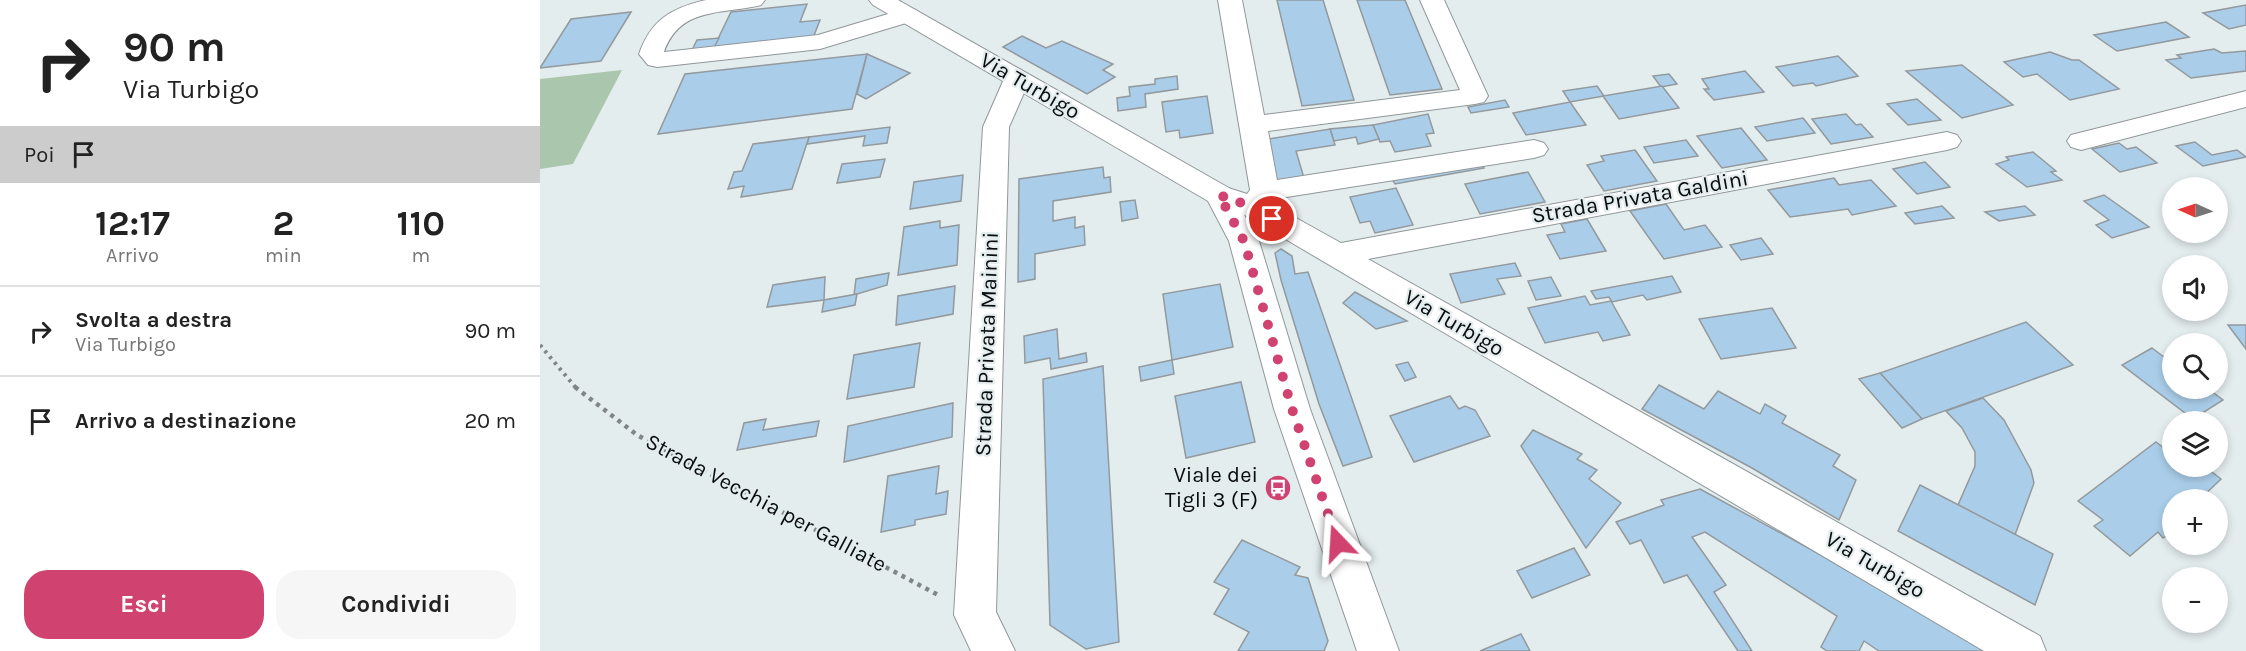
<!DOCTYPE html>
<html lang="it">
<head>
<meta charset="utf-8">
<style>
	body { margin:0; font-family:Karla,sans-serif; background:#f6f6f6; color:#222; height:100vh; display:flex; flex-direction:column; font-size:22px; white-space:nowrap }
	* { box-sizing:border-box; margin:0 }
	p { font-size:20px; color:#767676 }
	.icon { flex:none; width:33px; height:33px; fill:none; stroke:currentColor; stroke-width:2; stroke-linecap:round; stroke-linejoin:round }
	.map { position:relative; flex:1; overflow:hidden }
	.panel { display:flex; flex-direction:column; background:#fff; width:540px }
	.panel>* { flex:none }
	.banner { background:#fff; color:#222; overflow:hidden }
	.needle { width:39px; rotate:273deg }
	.tools { position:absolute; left:1622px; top:177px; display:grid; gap:12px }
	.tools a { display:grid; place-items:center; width:66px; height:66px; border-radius:50%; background:#fff; box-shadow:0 3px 9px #0003; font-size:30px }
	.pin { position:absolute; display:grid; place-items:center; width:51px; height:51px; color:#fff; margin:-26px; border:3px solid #fff; border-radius:50%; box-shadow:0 2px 6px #0007 }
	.me { position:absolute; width:66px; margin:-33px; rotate:340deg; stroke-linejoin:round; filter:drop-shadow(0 0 4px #0008) }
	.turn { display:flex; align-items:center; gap:21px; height:126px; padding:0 24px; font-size:27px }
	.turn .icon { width:78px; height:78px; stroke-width:2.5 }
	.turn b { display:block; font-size:42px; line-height:51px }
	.then { display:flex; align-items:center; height:57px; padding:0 24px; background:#0003; gap:12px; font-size:22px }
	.eta { display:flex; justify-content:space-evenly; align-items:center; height:102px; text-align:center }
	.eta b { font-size:36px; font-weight:700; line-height:42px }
	.cta { display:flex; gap:12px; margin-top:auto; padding:12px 24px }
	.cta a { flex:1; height:69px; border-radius:24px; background:#d04370; color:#fff; font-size:24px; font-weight:700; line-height:69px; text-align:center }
	.cta a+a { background:#f6f6f6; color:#222 }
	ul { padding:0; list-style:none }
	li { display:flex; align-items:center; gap:18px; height:90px; padding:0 24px; border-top:2px solid #e0e0e0 }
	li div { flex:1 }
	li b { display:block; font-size:22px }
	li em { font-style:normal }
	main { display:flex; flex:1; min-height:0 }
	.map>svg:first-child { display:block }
	.green { fill:#aac7ad }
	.building { fill:#aaceea; stroke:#93999d; stroke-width:1.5 }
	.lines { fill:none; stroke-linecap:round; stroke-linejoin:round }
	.minor-casing { stroke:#909799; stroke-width:2 }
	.major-casing { stroke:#909799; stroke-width:2 }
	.path-far1 { stroke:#808687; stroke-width:4; stroke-dasharray:3 4.5; stroke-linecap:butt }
	.path { stroke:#808687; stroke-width:4.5; stroke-dasharray:4 5; stroke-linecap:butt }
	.minor { fill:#fff; fill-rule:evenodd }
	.major { fill:#fff; fill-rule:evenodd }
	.route { stroke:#d04370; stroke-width:10; stroke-dasharray:0 18 }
	.labels { text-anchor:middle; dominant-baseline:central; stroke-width:4.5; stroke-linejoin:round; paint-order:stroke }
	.street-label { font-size:22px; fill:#090c0c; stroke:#e4edee }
	.poi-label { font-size:22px; fill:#090c0c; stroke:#e4edee; text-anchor:end }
</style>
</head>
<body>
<main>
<section class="panel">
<div class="banner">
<div class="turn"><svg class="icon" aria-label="right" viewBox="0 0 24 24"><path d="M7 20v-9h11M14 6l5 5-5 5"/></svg><div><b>90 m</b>Via Turbigo</div></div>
<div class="then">Poi<svg class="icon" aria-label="arrive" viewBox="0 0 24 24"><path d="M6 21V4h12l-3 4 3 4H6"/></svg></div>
</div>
<div class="eta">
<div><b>12:17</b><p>Arrivo</p></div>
<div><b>2</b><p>min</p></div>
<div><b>110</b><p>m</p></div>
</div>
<ul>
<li><svg class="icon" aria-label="right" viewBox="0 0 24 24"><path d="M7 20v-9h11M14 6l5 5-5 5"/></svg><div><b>Svolta a destra</b><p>Via Turbigo</p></div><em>90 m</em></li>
<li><svg class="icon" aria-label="arrive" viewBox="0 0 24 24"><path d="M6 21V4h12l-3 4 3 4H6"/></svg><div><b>Arrivo a destinazione</b></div><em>20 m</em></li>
</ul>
<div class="cta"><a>Esci</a><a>Condividi</a></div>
</section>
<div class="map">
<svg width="1706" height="651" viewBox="0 0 1706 651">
	<rect width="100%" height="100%" fill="#e4edee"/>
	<polygon class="green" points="82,70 33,164 0,169 0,79"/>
	<g class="building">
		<polygon points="737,0 783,0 814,100 762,106"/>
		<polygon points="817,0 865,0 902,89 850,95"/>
		<polygon points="267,4 260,22 280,20 273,38 173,49 191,12"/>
		<polygon points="1706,5 1706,25 1689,29 1663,13"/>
		<polygon points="91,12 61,61 0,68 31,19"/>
		<polygon points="1626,22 1649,37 1577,51 1554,35"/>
		<polygon points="482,36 506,48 522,41 573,64 563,70 575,77 547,94 463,47"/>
		<polygon points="179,38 173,49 151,52 157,40"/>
		<polygon points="1674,49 1682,53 1706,51 1706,71 1651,78 1626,60 1641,58 1637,55"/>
		<polygon points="1510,52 1532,60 1539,60 1579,89 1530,100 1497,74 1483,77 1464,62"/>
		<polygon points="327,54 312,109 118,134 145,74"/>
		<polygon points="327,54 370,73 326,99 317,94"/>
		<polygon points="1298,56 1318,76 1276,86 1273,83 1253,86 1236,67"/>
		<polygon points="1422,65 1473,105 1422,118 1366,71"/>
		<polygon points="1205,71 1224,92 1174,100 1164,89 1169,89 1162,79"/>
		<polygon points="1129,74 1137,84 1121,87 1113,76"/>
		<polygon points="637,76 638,89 605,94 606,107 578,111 577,98 590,96 589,87 615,84 615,79"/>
		<polygon points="1057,86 1064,96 1030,102 1023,91"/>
		<polygon points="1122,86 1139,108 1079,119 1063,96"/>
		<polygon points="667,96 673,133 640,138 639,130 626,132 622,102"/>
		<polygon points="1377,99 1401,120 1368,125 1347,104"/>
		<polygon points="965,100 969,107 931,113 928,107"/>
		<polygon points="1030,102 1046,125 986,135 973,113"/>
		<polygon points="888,114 894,133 886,134 891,146 855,152 850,141 840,142 833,125"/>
		<polygon points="1306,114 1316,125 1321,124 1333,137 1291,144 1272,119"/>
		<polygon points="1263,118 1275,133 1227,141 1215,127"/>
		<polygon points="833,125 839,139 818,144 816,137 794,141 790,129"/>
		<polygon points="350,127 347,143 323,146 325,136 267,144 269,137"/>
		<polygon points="1201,128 1227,160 1182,168 1157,136"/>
		<polygon points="790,129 795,145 756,151 764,178 734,182 723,140"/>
		<polygon points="269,137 252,189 201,197 204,186 188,189 194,172 202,171 213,144"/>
		<polygon points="1146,140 1158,156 1114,163 1104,147"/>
		<polygon points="1655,142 1672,155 1697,150 1706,157 1663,166 1636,146"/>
		<polygon points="1579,143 1587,149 1596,147 1617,163 1580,172 1552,149"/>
		<polygon points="1095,150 1117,181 1064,191 1047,165 1064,161 1061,156"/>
		<polygon points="1493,152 1516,171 1511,172 1522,180 1487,187 1456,164 1469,160 1466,157"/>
		<polygon points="345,159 340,177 297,183 302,164"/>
		<polygon points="937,159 944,168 855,184 849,174"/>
		<polygon points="1385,162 1410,187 1377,194 1353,169"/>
		<polygon points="563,167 564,178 570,177 571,192 513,201 513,221 535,217 535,228 544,226 545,245 495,254 495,279 478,282 479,179"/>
		<polygon points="988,172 1005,202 940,214 925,184"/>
		<polygon points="423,175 421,201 370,209 374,182"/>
		<polygon points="1294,178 1299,185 1331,180 1356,206 1312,215 1308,209 1250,217 1228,190"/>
		<polygon points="856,188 873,225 835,233 830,221 820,223 810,197"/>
		<polygon points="1564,195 1609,227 1572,238 1556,225 1569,220 1544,201"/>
		<polygon points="595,200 598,218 582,221 580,202"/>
		<polygon points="1126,204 1144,230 1165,225 1182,247 1124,259 1090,211"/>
		<polygon points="1402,206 1414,218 1375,224 1365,213"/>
		<polygon points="1485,206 1495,215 1459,221 1445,212"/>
		<polygon points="1047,219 1066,251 1020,259 1007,235 1025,232 1021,224"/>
		<polygon points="400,221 400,228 419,225 417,265 358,275 364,227"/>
		<polygon points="1221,238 1233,254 1201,260 1190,245"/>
		<polygon points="741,249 752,256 755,274 768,272 832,457 803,466 779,404 741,280 735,253"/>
		<polygon points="975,263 981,276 957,279 965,294 921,303 910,274"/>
		<polygon points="349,273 347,285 314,295 316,279"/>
		<polygon points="1132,276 1141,292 1107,300 1103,295 1072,302 1069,297 1056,299 1051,291"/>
		<polygon points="285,277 284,300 227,307 233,285"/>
		<polygon points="1011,277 1021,296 996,300 988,281"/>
		<polygon points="680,284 693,347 632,360 623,294"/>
		<polygon points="415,286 413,314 356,325 358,296"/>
		<polygon points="815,292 867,321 836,329 803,303"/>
		<polygon points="317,294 315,305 282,312 284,300"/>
		<polygon points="1045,296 1050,305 1071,301 1090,335 1063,341 1058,332 1005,343 988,308"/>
		<polygon points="1232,308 1256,348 1181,359 1159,319"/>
		<polygon points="1486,322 1533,365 1382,419 1340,373"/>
		<polygon points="1688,325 1706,325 1706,349"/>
		<polygon points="517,329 519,359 546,353 547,362 511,369 510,358 485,363 484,336"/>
		<polygon points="380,343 374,387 307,399 314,355"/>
		<polygon points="1612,348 1632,363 1632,388 1667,388 1683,400 1653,419 1582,365"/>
		<polygon points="632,360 634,374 601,381 599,367"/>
		<polygon points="868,362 876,377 865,381 856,365"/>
		<polygon points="563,366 579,642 546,649 510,625 503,379"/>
		<polygon points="1340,373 1382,419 1362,428 1319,379"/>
		<polygon points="701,382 715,442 646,458 635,396"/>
		<polygon points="1119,385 1164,409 1178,391 1220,414 1225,404 1246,416 1242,423 1300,455 1293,466 1316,480 1299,520 1212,468 1102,409"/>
		<polygon points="910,396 919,409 925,406 935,410 950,436 874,462 850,416"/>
		<polygon points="1443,398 1464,420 1491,470 1494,483 1475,535 1418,505 1435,466 1435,452 1422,428 1406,411"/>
		<polygon points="413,403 412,437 304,462 308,426"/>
		<polygon points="226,419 223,430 279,421 276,436 197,450 204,423"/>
		<polygon points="993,430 1042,454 1037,459 1057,470 1049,479 1081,503 1046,548 981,446"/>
		<polygon points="1616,442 1632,454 1632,466 1664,466 1681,479 1659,500 1632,500 1632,532 1623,538 1618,532 1590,556 1554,526 1563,520 1538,501"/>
		<polygon points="399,466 396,494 408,491 406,514 375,520 375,525 341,532 348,476"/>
		<polygon points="1380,485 1513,554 1495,605 1358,531"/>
		<polygon points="1160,489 1272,550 1448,651 1339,651 1324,641 1319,651 1287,651 1281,647 1297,616 1165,532 1152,537 1186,585 1174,592 1212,651 1198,651 1147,575 1124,583 1101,540 1090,544 1076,522 1124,505 1121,500"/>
		<polygon points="702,540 760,567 755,575 768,578 788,641 784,651 698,651 709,632 674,614 689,589 674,582"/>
		<polygon points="1034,548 1050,575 992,598 977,571"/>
		<polygon points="981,634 990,651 940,651"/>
	</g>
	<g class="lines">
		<defs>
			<g id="minor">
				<path d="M 166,0 L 225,0 L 221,5 C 182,15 140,6 124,52 L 278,35 L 368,8 L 376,10 L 380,15 L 376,20 L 280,49 L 117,67 L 108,65 L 99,54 C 111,20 131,8 166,0 Z"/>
				<polygon points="678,0 702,0 724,115 920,90 880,0 904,0 948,96 944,102 935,104 728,131 737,180 994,140 1004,143 1008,149 1004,155 994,158 734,199 731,204 801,243 1407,132 1417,135 1421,141 1417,147 1407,150 828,259 1500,636 1506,651 1444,651 703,214 669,202 664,195 669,188 679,185 707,194 710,190"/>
				<polygon points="477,71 486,74 490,79 469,127 456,612 475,651 431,651 414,615 443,127 464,79 468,74"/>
				<polygon points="1706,91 1706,107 1541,150 1531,147 1527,141 1531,135"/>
			</g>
			<polygon id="major" points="329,0 358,0 689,188 719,241 770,409 859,651 817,651 734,409 689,241 668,201 333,5"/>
		</defs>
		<use href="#minor" class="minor-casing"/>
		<use href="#major" class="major-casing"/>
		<polyline class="path-far1" points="0,345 36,388"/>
		<polyline class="path" points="35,387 97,435 400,596"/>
		<use href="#minor" class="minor"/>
		<use href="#major" class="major"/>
	</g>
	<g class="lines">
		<polyline class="route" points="732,219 713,207 679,195 704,241 752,409 798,543"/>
	</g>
	<defs>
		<symbol id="bus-disc" viewBox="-11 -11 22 22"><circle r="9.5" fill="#d04370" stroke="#e4edee"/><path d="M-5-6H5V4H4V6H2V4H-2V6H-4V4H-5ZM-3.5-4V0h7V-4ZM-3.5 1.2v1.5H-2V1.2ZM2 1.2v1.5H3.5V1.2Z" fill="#fff"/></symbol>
	</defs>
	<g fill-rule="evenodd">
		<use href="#bus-disc" x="723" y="473" width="30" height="30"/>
	</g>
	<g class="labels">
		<g class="street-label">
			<text transform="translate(490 86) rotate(30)">Via Turbigo</text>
			<text transform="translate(1100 197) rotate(-10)">Strada Privata Galdini</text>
			<text transform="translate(914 323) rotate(30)">Via Turbigo</text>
			<text transform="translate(447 344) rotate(-88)">Strada Privata Mainini</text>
			<text transform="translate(226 503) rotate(28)">Strada Vecchia per Galliate</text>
			<text transform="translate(1335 565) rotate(30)">Via Turbigo</text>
		</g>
		<g class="poi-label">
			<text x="718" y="475">Viale dei<tspan x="718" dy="25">Tigli 3 (F)</tspan></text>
		</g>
	</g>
</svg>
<div class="tools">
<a><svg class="needle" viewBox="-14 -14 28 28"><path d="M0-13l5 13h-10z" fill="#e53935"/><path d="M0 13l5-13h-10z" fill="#767676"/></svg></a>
<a><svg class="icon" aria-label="sound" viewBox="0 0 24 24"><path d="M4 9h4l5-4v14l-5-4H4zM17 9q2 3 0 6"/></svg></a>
<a><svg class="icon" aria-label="search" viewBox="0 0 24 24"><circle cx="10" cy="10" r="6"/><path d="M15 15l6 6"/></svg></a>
<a><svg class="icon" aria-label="layers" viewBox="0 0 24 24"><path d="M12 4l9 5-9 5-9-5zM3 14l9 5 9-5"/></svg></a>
<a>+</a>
<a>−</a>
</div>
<div class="pin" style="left:732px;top:219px;background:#d93025"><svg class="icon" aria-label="arrive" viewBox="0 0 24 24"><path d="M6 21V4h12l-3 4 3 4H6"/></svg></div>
<svg class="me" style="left:798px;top:543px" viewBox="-20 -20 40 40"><path d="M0-17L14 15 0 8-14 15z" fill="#d04370" stroke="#fff" stroke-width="4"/></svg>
</div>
</main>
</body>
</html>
